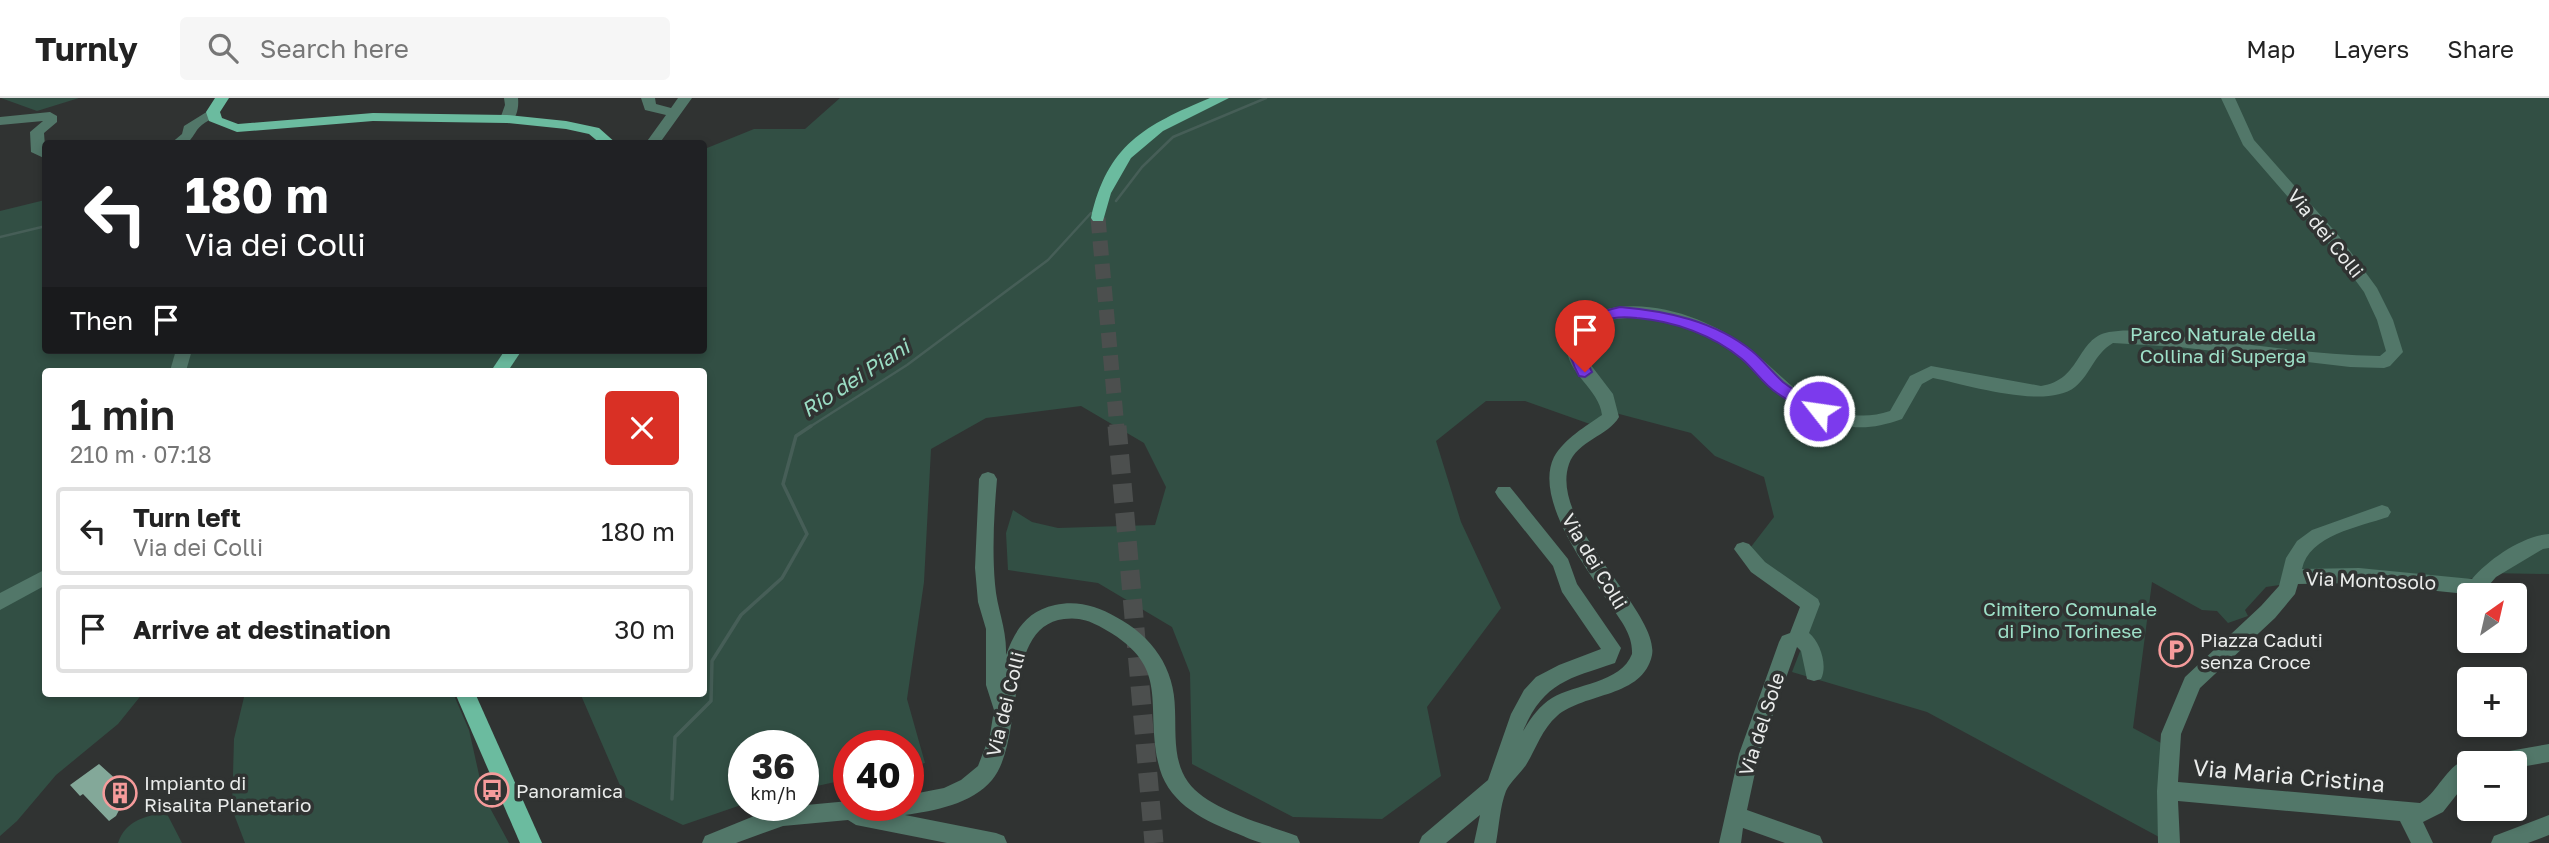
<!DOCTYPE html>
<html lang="en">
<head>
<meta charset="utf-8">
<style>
	body { margin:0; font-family:"Golos Text",sans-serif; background:#f6f6f6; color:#222; height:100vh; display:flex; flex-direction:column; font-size:26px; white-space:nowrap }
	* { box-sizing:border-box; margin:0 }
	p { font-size:23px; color:#767676 }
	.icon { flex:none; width:38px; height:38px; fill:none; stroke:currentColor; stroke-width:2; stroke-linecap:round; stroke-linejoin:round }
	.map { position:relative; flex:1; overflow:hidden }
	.panel { position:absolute; left:42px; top:270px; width:665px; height:329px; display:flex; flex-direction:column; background:#fff; border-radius:7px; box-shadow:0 4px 10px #0003 }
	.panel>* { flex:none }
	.top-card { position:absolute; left:42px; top:42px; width:665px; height:214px; border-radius:7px; box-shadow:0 4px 10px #0003; background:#202124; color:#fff; overflow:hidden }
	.needle { width:46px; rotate:34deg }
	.controls { position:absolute; left:2457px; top:485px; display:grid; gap:14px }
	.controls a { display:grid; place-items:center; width:70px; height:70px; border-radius:7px; background:#fff; box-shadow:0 4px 10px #0003; font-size:35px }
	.speed { position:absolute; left:728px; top:632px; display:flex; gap:14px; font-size:35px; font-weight:700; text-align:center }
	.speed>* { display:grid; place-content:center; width:91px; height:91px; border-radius:50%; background:#fff; box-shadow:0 4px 10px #0003; line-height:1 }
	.speed small { font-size:18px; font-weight:400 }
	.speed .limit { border:10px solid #d22; background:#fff; color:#111 }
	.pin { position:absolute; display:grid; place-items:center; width:60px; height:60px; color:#fff; margin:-72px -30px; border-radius:50% 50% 50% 0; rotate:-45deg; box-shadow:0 0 7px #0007 }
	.pin .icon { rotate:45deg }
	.me { position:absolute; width:77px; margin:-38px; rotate:300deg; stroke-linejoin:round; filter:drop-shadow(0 0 5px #0008) }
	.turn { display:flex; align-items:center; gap:24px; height:147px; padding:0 28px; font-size:32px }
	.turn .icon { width:91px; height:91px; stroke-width:2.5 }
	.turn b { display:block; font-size:49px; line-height:60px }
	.then { display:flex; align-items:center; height:66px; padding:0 28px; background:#0003; gap:14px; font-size:26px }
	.round { display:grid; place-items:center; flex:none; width:74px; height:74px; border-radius:7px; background:#f6f6f6 }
	.summary { display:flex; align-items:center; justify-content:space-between; height:119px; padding:0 28px }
	h1 { font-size:42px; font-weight:600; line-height:52px }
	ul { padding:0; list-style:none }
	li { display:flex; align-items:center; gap:21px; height:88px; margin:0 14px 10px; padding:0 14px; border:4px solid #e0e0e0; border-radius:7px }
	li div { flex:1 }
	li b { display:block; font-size:26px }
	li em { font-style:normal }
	header { display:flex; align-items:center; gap:42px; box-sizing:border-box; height:98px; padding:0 35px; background:#fff; border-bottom:2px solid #e0e0e0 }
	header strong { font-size:33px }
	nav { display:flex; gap:38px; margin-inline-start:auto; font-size:24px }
	.search { width:490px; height:63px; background:#f6f6f6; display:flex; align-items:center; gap:18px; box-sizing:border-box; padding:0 24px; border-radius:7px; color:#767676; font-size:26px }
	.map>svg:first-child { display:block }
	.green { fill:#324f44 }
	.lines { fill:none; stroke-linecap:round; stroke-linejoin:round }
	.stream-far1 { stroke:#465e57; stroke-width:2.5 }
	.stream { stroke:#465e57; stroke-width:3.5 }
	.building { fill:#83a899 }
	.major-tunnel-far1 { stroke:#4c4f4e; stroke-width:15; stroke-dasharray:15 8; stroke-linecap:butt }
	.major-tunnel { stroke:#4c4f4e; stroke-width:19; stroke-dasharray:19 10; stroke-linecap:butt }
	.minor { fill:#527769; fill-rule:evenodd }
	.major { fill:#6bbb9f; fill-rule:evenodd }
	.route { fill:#7c3aed; stroke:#51269a; stroke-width:2 }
	.labels { text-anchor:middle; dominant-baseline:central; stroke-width:7; stroke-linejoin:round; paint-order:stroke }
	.street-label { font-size:19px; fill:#eaeceb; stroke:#303332 }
	.park-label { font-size:19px; fill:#9ee0c8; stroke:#303332 }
	.poi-label { font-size:19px; fill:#eaeceb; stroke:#303332; text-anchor:start }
	.water-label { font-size:21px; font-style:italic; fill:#9addc4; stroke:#303332 }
	.near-street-label { font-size:23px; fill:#eaeceb; stroke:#303332 }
</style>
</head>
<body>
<header>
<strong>Turnly</strong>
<div class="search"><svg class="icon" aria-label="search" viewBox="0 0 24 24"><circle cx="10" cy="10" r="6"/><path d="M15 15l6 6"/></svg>Search here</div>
<nav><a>Map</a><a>Layers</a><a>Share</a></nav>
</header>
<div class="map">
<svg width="2549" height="745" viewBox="0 0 2549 745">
	<rect width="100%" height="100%" fill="#303332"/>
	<g class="green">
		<polygon points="1,0 79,0 37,13"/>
		<polygon points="840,0 2549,0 2549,476 2487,475 2475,480 2439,485 2342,478 2266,489 2245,512 2248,518 2228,525 2217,513 2202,512 2152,484 2133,630 2161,645 2159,739 1927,614 1792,574 1818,507 1747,454 1774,419 1764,379 1715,358 1691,335 1608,313 1604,331 1525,303 1486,303 1436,343 1461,424 1501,510 1427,609 1441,678 1382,721 1293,719 1192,666 1190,575 1172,529 1098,485 1008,472 1006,435 1013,412 1032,424 1058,430 1155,427 1166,389 1144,345 1081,308 986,320 931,351 924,484 907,601 925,665 908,669 908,648 849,648 849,681 803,691 803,648 744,648 744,706 683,727 625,699 580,595 704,595 704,273 46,273 46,595 143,595 118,626 56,677 17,723 0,738 0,113 45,102 46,252 704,252 704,62 707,50 754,31 805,31"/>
		<polygon points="245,595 453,595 469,632 484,699 509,745 245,745 232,711 234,641"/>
		<path d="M 166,714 L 182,745 L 118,745 C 126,722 144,719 166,714 Z"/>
	</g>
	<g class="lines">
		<g class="stream-far1">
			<polyline points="1116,103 1142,69 1173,39 1266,0"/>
			<polyline points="0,139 46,128"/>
			<polyline points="808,330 907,267 1048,162 1091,115"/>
		</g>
		<polyline class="stream" points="672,701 675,639 711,603 712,563 741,517 782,480 807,436 783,386 796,338 811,328"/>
	</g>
	<polygon class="building" points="99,666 129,693 116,718 109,723 83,696 80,698 70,687"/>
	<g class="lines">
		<polyline class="major-tunnel-far1" points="1098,120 1117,330"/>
		<polyline class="major-tunnel" points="1117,328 1154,745"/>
		<g class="minor">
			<path d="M 504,0 L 518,0 C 519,9 517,23 507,25 L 500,21 L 505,7 Z"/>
			<polygon points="641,0 655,0 656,6 671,10 678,0 692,0 659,46 645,46 666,17 645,12"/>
			<path d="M 2221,0 L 2235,0 L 2254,42 L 2339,138 L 2377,190 L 2393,222 L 2403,254 L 2390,268 L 2384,270 L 2350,269 L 2179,249 L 2113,245 C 2094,256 2091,276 2075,289 C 2046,312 1968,287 1933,280 L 1922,286 L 1902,321 C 1868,333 1848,332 1814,318 C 1786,305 1766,282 1743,262 C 1713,238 1674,220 1635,220 C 1616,220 1599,221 1587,237 L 1584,258 L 1613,296 L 1619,319 C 1608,338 1577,343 1569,366 C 1548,426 1660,514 1652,557 C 1643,600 1585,594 1557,618 C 1542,631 1536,651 1526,667 C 1520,676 1510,684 1506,693 C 1500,708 1499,729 1496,745 L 1474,745 L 1480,717 L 1446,745 L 1419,745 L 1422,738 L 1488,682 L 1511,616 L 1524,592 L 1536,579 L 1559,567 L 1601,551 L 1562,494 L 1553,468 L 1498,399 L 1495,394 L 1498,389 L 1510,389 L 1568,461 L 1577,486 L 1621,550 L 1615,565 C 1568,581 1544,584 1523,633 C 1531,620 1539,608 1552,600 C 1575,586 1621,585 1632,556 C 1633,537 1621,523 1611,508 C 1589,473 1533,402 1554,359 C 1564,341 1586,328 1602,317 C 1599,290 1565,275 1567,247 C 1569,231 1583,218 1597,214 C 1648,197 1712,221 1752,253 C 1776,272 1795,295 1823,308 C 1846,318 1866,321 1890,313 L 1910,278 L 1931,268 L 2041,288 C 2082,282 2076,240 2109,234 C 2135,229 2168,237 2194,240 C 2256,247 2318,257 2380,258 L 2386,253 L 2377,222 L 2364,194 L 2328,145 L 2243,47 Z"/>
			<path d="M 213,10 L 220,14 C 214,20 202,25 197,32 C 188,46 189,46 170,46 L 182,36 L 184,28 Z"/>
			<polygon points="50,14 57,18 57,24 44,35 46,61 31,54 30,34 43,23 0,27 0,19"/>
			<polygon points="176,252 192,252 186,273 170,273"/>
			<path d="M 988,374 L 994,376 L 997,381 C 994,416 992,451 995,486 C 997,512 1007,530 1006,557 C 1015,532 1027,513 1055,507 C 1077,502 1097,508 1116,519 C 1152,538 1175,570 1175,612 C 1176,636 1173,663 1188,684 C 1208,712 1265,726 1297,738 L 1300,745 C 1288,745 1274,745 1262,745 C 1253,743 1242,737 1233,734 C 1199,720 1166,703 1158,664 C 1145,601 1172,567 1099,528 C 1088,522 1077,519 1064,521 C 1002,528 1025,643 992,682 C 972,706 934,713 905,717 L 996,735 L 1004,738 L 1007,745 L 947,745 L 856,727 L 848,722 L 783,728 L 736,745 L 702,745 L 705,738 L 774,710 L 849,703 L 849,707 L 908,707 L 908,697 L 944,690 L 961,682 L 978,668 L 990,637 L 994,612 L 986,587 L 986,531 L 978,504 L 975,470 L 979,381 L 982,376 Z"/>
			<path d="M 2382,407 L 2388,409 L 2391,414 L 2388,419 C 2359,429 2309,437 2302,471 L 2359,470 L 2472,481 C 2489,461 2522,438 2549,436 L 2549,450 L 2543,451 L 2496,479 L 2483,494 L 2476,497 L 2359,485 L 2298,486 L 2295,496 L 2275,520 L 2200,590 L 2181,636 L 2178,684 L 2420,705 C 2439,695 2452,654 2476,663 L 2469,665 L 2469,681 L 2443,714 L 2423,724 L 2433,745 L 2411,745 L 2400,723 L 2178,703 L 2180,745 L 2158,745 L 2157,693 L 2161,636 L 2185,579 L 2261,508 L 2279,488 L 2286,460 L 2297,443 L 2312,432 Z"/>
			<path d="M 1743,444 L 1749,446 L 1765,464 L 1818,501 L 1820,506 L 1809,535 C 1820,544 1828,567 1821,581 L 1814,583 L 1807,581 L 1801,553 L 1797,549 L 1759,656 L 1747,712 L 1820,738 L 1823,745 L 1785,745 L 1743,730 L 1741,745 L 1719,745 L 1739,656 L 1779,544 L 1782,538 L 1790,535 L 1800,509 L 1751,474 L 1734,451 L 1737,446 Z"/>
			<polygon points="46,471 46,487 0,512 0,495"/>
			<polygon points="2549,646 2549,664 2515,670 2515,665 2482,665 2485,658 2492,656"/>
			<polygon points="2549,717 2549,737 2528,745 2491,745 2494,738"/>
		</g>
		<g class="major">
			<polygon points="215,0 229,0 220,14 222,20 238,26 373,15 507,17 566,23 599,30 617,46 601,46 589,36 566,31 507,25 373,23 237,34 209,23 206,14"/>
			<path d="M 1210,0 L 1229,0 L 1163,33 L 1131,60 L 1111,95 L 1103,123 L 1093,123 L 1091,120 C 1107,47 1145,27 1210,0 Z"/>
			<polygon points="505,252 522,252 508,273 491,273"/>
			<polygon points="455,595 475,595 542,745 520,745"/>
		</g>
	</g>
	<path class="route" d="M 1620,209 C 1667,213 1715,223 1752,253 C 1763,262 1772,274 1783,284 C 1795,294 1811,301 1825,309 L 1827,313 L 1819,318 L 1814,317 C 1802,310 1788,303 1777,295 C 1763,286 1754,271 1742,261 C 1713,237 1674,223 1637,220 C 1619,218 1606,219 1592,231 C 1576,244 1584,258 1592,274 L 1585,279 L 1579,278 C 1554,232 1577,219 1620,209 Z"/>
	<defs>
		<symbol id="parking-ring" viewBox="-11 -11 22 22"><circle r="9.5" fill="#303332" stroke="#f59b9b" stroke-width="1.5"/><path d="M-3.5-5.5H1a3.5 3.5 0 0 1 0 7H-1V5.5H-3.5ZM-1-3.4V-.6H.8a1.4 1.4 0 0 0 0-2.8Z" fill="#f59b9b"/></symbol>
		<symbol id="bus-ring" viewBox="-11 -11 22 22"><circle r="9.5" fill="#303332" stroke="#f59b9b" stroke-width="1.5"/><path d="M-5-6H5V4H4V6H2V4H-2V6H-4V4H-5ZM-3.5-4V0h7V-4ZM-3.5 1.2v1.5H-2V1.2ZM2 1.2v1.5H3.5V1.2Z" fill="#f59b9b"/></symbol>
		<symbol id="building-ring" viewBox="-11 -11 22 22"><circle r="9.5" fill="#303332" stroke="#f59b9b" stroke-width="1.5"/><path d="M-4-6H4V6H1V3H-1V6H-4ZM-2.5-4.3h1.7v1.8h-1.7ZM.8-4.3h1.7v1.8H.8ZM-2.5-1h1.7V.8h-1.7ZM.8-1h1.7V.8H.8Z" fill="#f59b9b"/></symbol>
	</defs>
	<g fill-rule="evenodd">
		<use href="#parking-ring" x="2157" y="533" width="38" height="38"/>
		<use href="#bus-ring" x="473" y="673" width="38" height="38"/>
		<use href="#building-ring" x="101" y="676" width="38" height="38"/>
	</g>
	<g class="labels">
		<g class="street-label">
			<text transform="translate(2326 135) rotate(51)">Via dei Colli</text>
			<text transform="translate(1595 463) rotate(59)">Via dei Colli</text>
			<text transform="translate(2371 482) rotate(2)">Via Montosolo</text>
			<text transform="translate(1005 606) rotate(-76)">Via dei Colli</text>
			<text transform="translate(1761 626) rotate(-72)">Via del Sole</text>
		</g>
		<g class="park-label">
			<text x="2223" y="235">Parco Naturale della<tspan x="2223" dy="22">Collina di Superga</tspan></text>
			<text x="2070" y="510">Cimitero Comunale<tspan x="2070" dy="22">di Pino Torinese</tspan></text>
		</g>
		<g class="poi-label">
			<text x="2200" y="541">Piazza Caduti<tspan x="2200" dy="22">senza Croce</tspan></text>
			<text x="144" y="684">Impianto di<tspan x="144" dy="22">Risalita Planetario</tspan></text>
			<text x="516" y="692">Panoramica</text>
		</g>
		<g class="water-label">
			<text transform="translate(855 280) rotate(-33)">Rio dei Piani</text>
		</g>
		<g class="near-street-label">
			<text transform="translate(2289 677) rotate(5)">Via Maria Cristina</text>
		</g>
	</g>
</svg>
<div class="controls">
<a><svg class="needle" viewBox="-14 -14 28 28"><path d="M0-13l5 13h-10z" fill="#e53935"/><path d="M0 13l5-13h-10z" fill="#767676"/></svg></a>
<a>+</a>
<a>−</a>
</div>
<div class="speed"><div>36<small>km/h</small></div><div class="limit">40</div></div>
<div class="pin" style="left:1585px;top:274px;background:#d93025"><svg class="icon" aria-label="arrive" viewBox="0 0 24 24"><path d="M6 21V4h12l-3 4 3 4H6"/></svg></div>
<svg class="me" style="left:1819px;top:313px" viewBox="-20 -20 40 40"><circle r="17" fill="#7c3aed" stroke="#fff" stroke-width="3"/><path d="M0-11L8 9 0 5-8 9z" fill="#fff"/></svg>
<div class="top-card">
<div class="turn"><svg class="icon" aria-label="left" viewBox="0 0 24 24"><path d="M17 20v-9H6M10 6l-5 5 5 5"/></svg><div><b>180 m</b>Via dei Colli</div></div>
<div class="then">Then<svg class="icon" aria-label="arrive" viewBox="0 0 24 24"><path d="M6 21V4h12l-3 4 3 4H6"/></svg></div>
</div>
<section class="panel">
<div class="summary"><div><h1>1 min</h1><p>210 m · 07:18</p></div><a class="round" style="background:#d93025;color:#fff"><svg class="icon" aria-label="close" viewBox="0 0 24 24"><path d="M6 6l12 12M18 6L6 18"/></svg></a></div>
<ul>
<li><svg class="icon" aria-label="left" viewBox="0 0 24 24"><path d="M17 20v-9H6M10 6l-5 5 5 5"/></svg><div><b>Turn left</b><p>Via dei Colli</p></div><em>180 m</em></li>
<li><svg class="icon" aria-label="arrive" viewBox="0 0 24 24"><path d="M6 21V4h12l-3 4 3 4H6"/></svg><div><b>Arrive at destination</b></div><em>30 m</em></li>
</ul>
</section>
</div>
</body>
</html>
